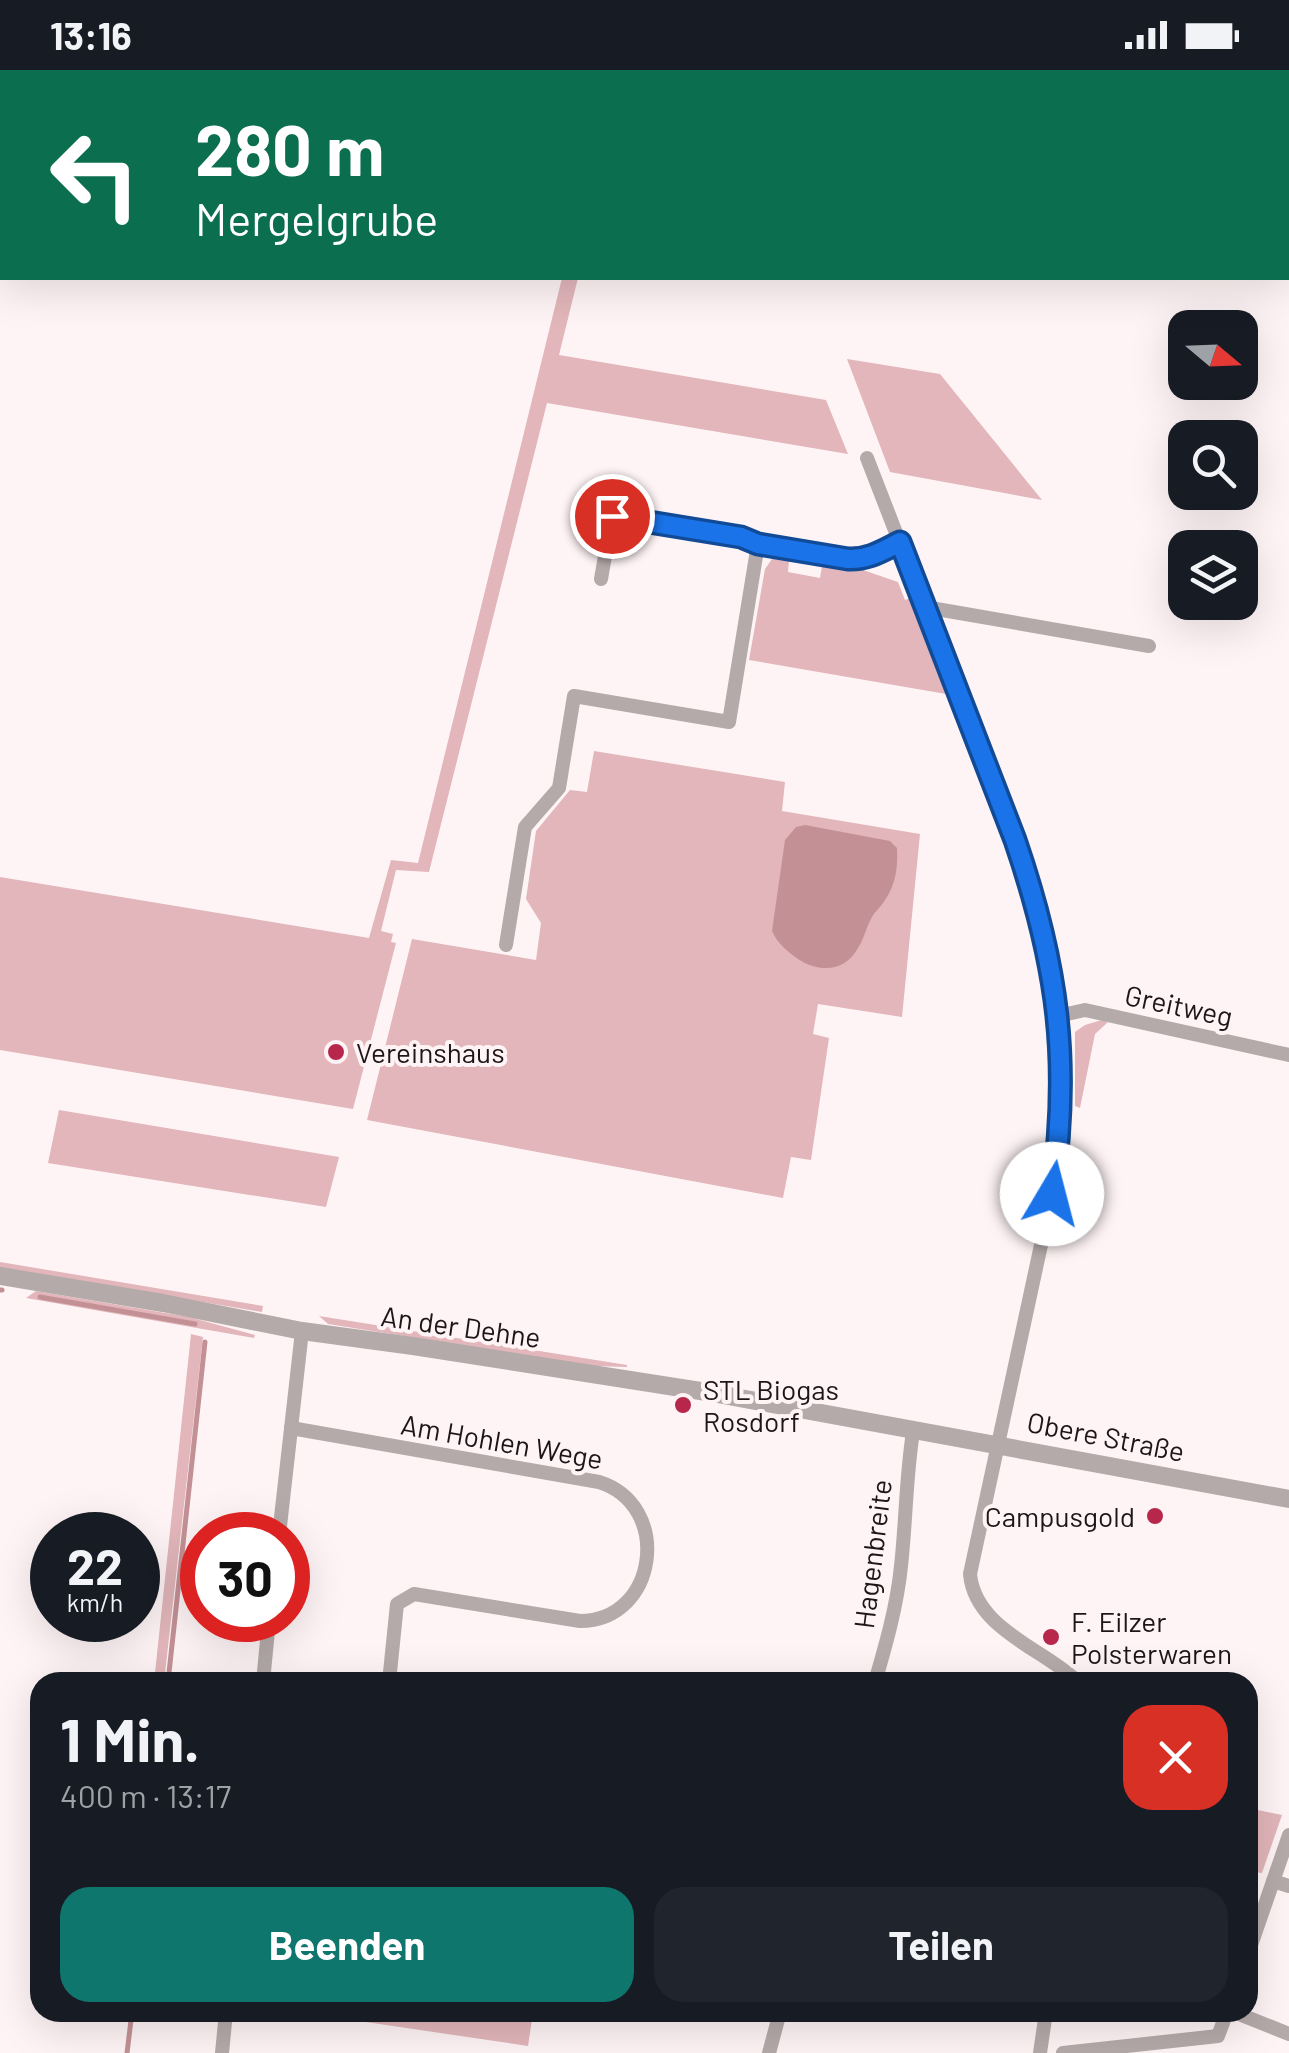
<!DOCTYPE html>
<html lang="de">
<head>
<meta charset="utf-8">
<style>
	body { margin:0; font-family:Barlow,sans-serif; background:#20242c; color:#f1f3f6; height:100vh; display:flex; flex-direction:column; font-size:38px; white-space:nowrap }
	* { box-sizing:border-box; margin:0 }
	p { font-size:32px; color:#9ea1a6 }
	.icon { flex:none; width:55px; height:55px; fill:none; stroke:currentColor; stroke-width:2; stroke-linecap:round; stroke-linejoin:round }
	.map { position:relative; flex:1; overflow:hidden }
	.side { position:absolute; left:30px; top:1602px; width:1228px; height:350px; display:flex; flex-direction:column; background:#171b24; border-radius:30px; box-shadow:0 10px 40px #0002 }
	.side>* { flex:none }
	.banner { position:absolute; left:0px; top:0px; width:1290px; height:210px; box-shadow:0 10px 40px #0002; background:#0b6e4f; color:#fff; overflow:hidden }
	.needle { width:65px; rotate:109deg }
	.fabs { position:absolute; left:1168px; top:240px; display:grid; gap:20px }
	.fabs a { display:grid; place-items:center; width:90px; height:90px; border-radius:20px; background:#171b24; box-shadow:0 10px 40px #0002; font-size:50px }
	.speed { position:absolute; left:30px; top:1442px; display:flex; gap:20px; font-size:50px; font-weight:700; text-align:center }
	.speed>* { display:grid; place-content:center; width:130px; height:130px; border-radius:50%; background:#171b24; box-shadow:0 10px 40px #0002; line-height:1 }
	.speed small { font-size:25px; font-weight:400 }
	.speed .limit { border:15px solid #d22; background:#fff; color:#111 }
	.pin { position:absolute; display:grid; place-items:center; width:85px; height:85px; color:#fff; margin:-42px; border:5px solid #fff; border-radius:50%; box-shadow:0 2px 10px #0007 }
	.me { position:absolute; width:110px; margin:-55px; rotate:8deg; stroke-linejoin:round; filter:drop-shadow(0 0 8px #0008) }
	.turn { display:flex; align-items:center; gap:35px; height:210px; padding:0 30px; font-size:45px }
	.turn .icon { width:130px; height:130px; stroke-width:2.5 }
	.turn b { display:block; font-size:70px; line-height:85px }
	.round { display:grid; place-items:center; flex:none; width:105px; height:105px; border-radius:30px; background:#20242c }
	.headline { display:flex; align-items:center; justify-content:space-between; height:170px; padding:0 30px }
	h1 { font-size:60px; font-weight:700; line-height:75px }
	.cta { display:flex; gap:20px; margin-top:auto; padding:20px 30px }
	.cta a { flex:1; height:115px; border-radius:30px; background:#0f766e; color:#fff; font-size:40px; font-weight:700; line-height:115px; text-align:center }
	.cta a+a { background:#20242c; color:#f1f3f6 }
	.status { display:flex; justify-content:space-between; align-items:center; height:70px; padding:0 50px; background:#171b24; direction:ltr }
	.status svg { height:28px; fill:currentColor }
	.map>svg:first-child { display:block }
	.green { fill:#e2b6ba }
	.water { fill:#c39195 }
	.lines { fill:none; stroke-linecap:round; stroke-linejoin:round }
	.stream { stroke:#c39195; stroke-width:5 }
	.minor { stroke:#b5aaaa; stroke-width:14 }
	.tertiary { stroke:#b5aaaa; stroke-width:18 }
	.route-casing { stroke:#114b97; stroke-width:25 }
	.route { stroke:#1a73e8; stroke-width:18 }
	.poi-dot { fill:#b7264b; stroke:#fff4f5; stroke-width:4 }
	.labels { text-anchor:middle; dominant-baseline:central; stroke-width:8; stroke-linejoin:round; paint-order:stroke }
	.street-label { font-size:28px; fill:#1e1616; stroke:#fff4f5 }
	.poi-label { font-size:28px; fill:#1e1616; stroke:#fff4f5; text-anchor:start }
</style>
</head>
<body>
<div class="status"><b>13:16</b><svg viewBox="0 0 49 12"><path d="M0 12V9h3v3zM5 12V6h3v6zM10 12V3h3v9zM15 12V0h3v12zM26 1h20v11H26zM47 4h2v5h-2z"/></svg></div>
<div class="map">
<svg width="1289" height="1983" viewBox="0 0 1289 1983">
	<rect width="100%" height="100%" fill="#fff4f5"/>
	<g class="green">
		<polygon points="562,208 578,208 559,285 826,330 848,384 547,333 429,802 396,800 381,861 393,864 391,872 396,873 353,1039 0,980 0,807 369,868 391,790 418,793"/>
		<polygon points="847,289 940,304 1042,430 890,402"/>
		<polygon points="777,488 789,491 788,502 820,508 822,496 845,500 860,499 898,512 905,530 910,528 946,624 749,590 765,499 772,489"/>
		<polygon points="594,681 785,712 782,741 920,764 902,947 818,934 813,964 829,968 811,1090 791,1087 783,1128 367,1050 412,869 536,890 541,853 526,829 536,761 570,720 587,722"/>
		<polygon points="1102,950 1108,952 1095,964 1080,1038 1075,1036 1075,962 1085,955"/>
		<polygon points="59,1040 339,1087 326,1137 48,1093"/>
		<polygon points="0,1192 263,1236 262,1242 0,1198"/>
		<polygon points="36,1221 189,1247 255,1265 254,1268 26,1228"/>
		<polygon points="319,1246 627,1295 627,1297 593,1296 328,1254"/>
		<polygon points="191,1264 203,1267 164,1612 154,1612"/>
		<polygon points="1248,1738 1282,1745 1262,1803 1248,1801"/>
		<polygon points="305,1943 533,1942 533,1943 528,1976"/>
	</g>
	<path class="water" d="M 805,755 L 890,771 L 897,778 C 898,797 896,814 885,830 C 881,837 874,842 871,849 C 866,858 864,869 858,878 C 845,902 819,903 798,889 C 787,881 777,873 772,861 L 785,770 L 796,757 Z"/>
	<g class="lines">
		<g class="stream">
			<polyline points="0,1220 2,1220"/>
			<polyline points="40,1227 195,1254"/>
			<polyline points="168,1612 205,1272"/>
			<polyline points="127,1983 132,1942"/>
		</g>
		<g class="minor">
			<path d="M 867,388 L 1015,770 L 1043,862 L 1058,946 L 1061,988 L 1061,1043 L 1052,1124 L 970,1504 C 975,1559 1044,1579 1078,1612"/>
			<polyline points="601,509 612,446 741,467 758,474"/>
			<polyline points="925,537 1149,576"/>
			<polyline points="506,875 525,757 559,718 574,626 729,652 758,474 861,490 900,472"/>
			<polyline points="1058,946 1085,940 1289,985"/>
			<path d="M 291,1358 L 599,1412 C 673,1435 658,1551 580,1551 L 414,1524 L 397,1534 L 389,1612"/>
			<polyline points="279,1465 302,1261"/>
			<polyline points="263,1612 269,1550"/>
			<path d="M 875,1612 C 886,1574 897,1536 901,1496 C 906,1451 906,1406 913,1362"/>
			<polyline points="1273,1811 1289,1816"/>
			<polyline points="1248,1884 1289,1765"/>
			<polyline points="1234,1942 1289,1964"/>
			<polyline points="222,1983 226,1942"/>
			<polyline points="769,1983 780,1942"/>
			<polyline points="1040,1983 1046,1942"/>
			<polyline points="1063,1983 1218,1966 1227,1942"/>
		</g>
		<polyline class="tertiary" points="0,1206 163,1233 302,1261 413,1276 707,1322 1289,1429"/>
	</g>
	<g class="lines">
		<defs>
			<path id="route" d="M 612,446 L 741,467 L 758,474 L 848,489 C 868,490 882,481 900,472 L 1015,770 C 1058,895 1071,992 1052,1124"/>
		</defs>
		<use href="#route" class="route-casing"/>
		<use href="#route" class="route"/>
	</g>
	<g class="poi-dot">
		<circle cx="336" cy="982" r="10"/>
		<circle cx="683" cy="1335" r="10"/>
		<circle cx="1155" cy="1446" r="10"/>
		<circle cx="1051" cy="1567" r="10"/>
	</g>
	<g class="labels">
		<g class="street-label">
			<text transform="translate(1179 935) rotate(12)">Greitweg</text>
			<text transform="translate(461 1256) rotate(8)">An der Dehne</text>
			<text transform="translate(1106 1366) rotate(11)">Obere Straße</text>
			<text transform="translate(502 1371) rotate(10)">Am Hohlen Wege</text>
			<text transform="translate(872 1484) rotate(-83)">Hagenbreite</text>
		</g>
		<g class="poi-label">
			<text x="356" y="982">Vereinshaus</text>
			<text x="703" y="1319">STL Biogas<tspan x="703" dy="32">Rosdorf</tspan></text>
			<text x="1135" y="1446" text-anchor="end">Campusgold</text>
			<text x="1071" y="1551">F. Eilzer<tspan x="1071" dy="32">Polsterwaren</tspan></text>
		</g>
	</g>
</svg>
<div class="fabs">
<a><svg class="needle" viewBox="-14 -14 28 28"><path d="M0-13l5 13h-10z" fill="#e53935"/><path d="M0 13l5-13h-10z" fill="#9ea1a6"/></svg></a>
<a><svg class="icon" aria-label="search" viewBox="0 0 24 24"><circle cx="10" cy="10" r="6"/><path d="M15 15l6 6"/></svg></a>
<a><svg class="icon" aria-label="layers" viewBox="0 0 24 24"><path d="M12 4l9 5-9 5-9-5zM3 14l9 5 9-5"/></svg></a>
</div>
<div class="speed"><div>22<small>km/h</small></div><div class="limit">30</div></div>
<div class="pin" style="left:612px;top:446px;background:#d93025"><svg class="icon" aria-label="arrive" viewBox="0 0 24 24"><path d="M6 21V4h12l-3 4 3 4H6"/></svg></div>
<svg class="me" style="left:1052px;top:1124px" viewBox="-20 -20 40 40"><circle r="19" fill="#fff"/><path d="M0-13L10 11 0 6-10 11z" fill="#1a73e8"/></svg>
<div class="banner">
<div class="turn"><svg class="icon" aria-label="left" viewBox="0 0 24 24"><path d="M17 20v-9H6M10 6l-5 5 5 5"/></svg><div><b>280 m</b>Mergelgrube</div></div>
</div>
<section class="side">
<div class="headline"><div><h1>1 Min.</h1><p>400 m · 13:17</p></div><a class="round" style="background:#d93025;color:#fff"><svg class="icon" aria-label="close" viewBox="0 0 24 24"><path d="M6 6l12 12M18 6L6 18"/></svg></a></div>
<div class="cta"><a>Beenden</a><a>Teilen</a></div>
</section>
</div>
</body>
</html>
